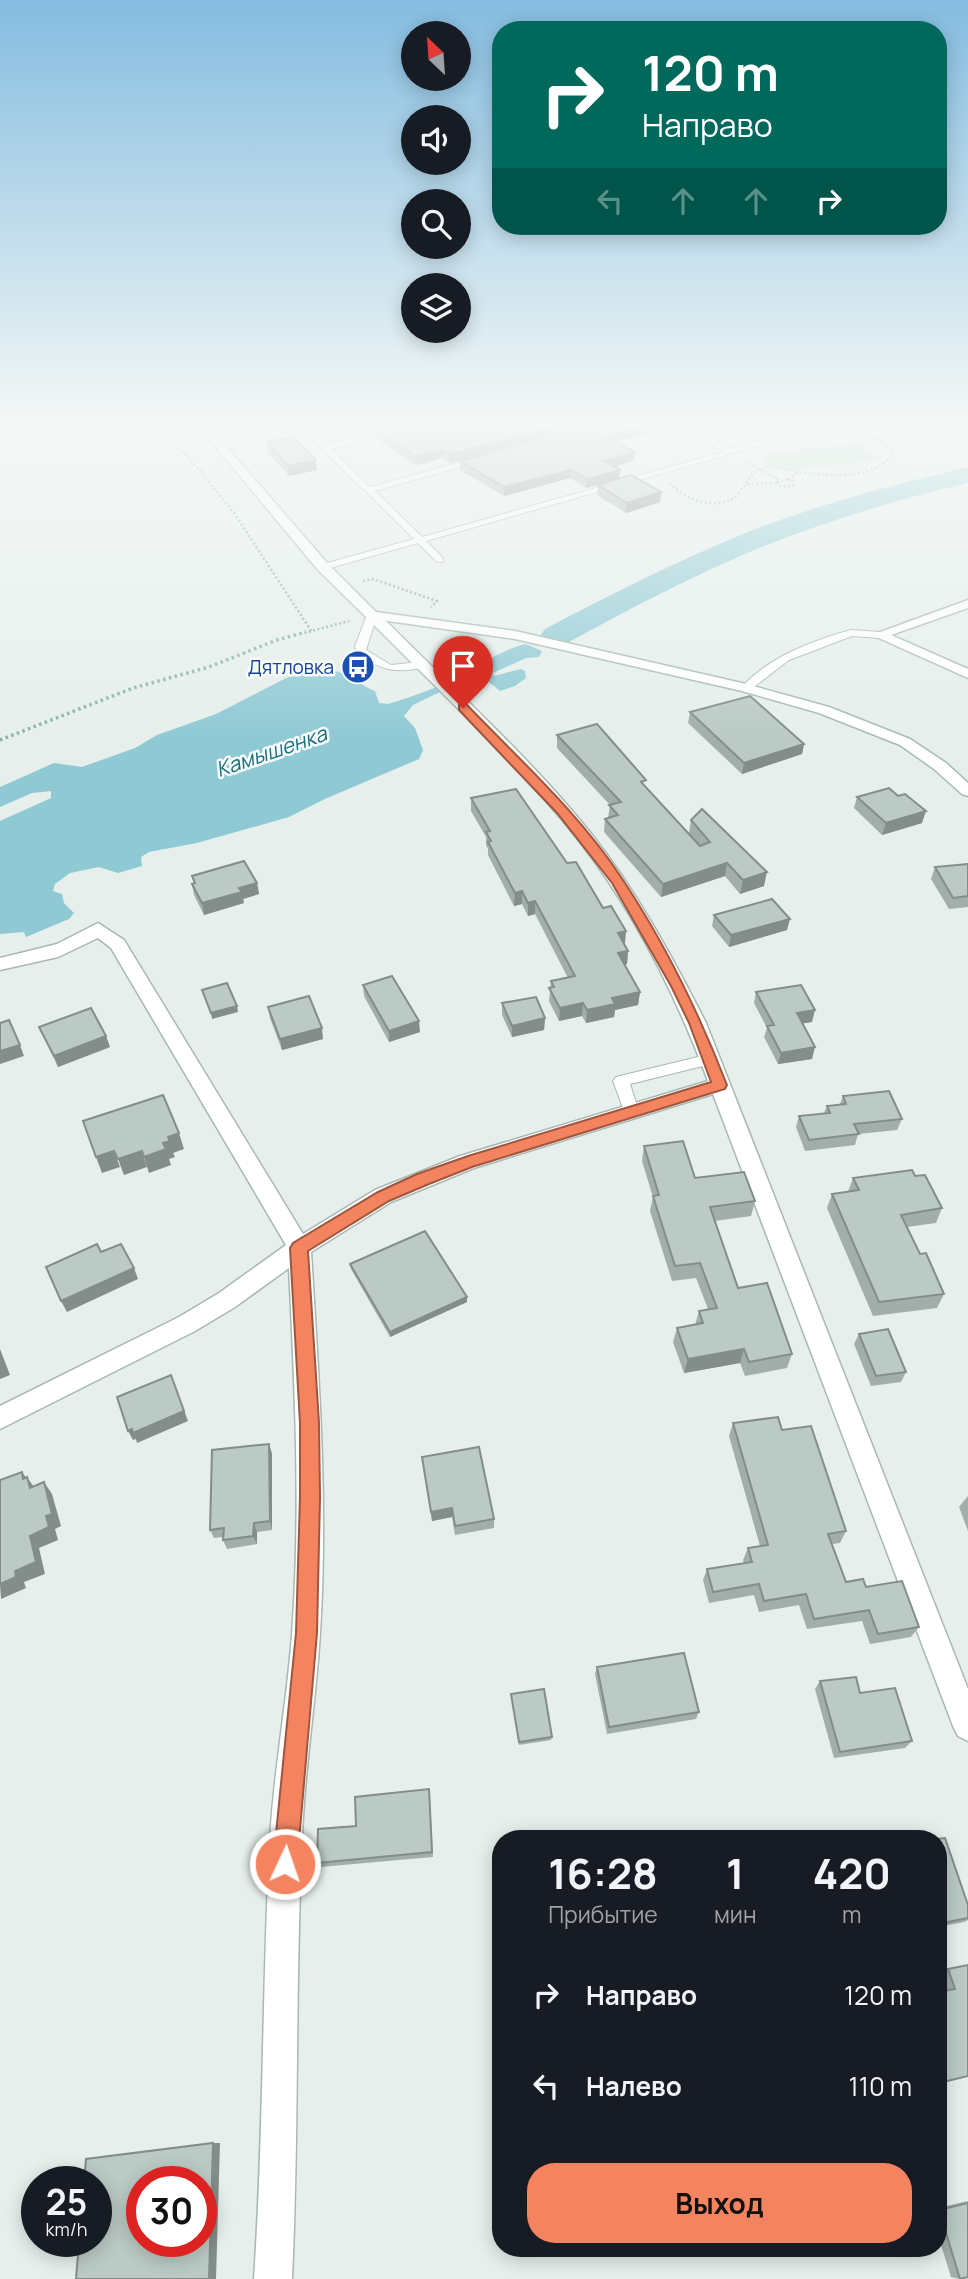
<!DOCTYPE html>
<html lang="ru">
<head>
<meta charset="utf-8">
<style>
	body { margin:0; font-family:Manrope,sans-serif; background:#242831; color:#f1f3f6; height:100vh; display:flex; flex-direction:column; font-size:26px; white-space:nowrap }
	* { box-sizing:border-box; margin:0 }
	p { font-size:23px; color:#9ea1a6 }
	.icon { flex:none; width:38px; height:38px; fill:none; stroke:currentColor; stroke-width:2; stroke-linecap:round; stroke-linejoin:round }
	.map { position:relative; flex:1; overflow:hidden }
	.details { position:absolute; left:492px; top:1830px; width:455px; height:427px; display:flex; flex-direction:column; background:#171b24; border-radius:28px; box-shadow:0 4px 18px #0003 }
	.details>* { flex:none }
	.hud { position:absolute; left:492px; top:21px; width:455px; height:214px; border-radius:28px; box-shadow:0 4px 18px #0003; background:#00695c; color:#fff; overflow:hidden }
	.needle { width:46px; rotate:335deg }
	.buttons { position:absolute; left:401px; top:21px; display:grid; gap:14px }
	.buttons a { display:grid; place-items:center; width:70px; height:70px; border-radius:50%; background:#171b24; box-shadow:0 4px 18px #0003; font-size:35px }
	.speed { position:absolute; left:21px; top:2166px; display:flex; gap:14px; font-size:35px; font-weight:700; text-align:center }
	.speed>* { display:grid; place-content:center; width:91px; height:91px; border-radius:50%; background:#171b24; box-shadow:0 4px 18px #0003; line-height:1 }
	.speed small { font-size:18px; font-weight:400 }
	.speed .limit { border:10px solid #d22; background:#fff; color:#111 }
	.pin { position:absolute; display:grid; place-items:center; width:60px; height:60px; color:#fff; margin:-72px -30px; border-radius:50% 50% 50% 0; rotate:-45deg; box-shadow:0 0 7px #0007 }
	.pin .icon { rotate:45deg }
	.me { position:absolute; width:77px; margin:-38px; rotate:3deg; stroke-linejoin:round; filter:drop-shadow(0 0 5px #0008) }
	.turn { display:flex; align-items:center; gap:24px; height:147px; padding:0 35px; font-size:32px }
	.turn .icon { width:91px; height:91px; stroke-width:2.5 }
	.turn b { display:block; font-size:49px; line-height:60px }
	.lanes { display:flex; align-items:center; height:66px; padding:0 35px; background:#0003; justify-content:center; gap:35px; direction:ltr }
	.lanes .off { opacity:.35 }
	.eta { display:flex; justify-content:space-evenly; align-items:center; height:119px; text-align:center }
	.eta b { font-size:42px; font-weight:700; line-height:49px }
	.action { display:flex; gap:14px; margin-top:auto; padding:14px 35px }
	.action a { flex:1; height:80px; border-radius:28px; background:#f4845f; color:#111; font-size:28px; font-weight:700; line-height:80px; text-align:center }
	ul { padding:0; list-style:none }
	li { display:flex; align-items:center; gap:21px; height:91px; padding:0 35px }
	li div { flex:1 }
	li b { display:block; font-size:26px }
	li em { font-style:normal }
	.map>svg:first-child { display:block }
	.green { fill:#bfe0c8 }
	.water { fill:#8ec9d4 }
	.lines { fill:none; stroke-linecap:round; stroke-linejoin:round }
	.river { fill:#8ec9d4; fill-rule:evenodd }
	.lane-casing { stroke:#a8b8b2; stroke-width:2 }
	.street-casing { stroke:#a8b8b2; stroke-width:3 }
	.secondary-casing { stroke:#a4bbb3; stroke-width:3 }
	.path-far1 { stroke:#86b3a5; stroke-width:2.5; stroke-dasharray:2 2.5; stroke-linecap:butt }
	.path { stroke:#86b3a5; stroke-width:3.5; stroke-dasharray:2.5 3.5; stroke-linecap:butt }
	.lane { fill:#fff; fill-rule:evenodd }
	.street { fill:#fff; fill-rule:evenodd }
	.secondary { fill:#fff; fill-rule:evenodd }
	.wall { fill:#a1aea9 }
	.shaded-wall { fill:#838d89 }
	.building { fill:#bbcac4; stroke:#838d89; stroke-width:2; fill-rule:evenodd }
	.route { fill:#f4845f; stroke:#9f563e; stroke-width:2 }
	.labels { text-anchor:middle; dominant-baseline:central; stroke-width:5; stroke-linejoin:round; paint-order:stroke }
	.far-transit-label { font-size:19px; fill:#164399; stroke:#f7fbf9; text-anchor:end }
	.far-water-label { font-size:21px; font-style:italic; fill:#1c6f80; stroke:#f7fbf9 }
</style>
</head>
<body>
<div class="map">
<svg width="968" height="2279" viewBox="0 0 968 2279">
	<rect width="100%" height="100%" fill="#e6efeb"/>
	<polygon class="green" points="861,443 881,460 800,469 802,473 769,466 762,462 768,455 778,449 781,451"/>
	<path class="water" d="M 526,644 L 542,651 L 539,657 L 526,658 L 493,673 L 494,676 L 521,669 L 525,671 L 526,678 L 515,686 L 500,691 L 489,682 L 469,685 L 463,681 L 413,705 L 404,716 L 415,728 L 423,750 L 419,759 L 327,798 L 289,817 L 197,843 L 149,852 L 141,857 L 142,866 L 118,873 L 99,867 L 70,873 L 55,884 L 53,891 L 62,894 L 64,903 L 74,913 L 69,919 L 26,937 L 24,932 L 0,934 L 0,821 L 51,798 L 51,791 L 32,793 L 0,807 L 0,787 L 54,763 L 82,767 L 135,748 L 157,735 L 216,714 L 288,677 L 301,676 L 302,672 C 336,661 346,679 375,691 L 379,703 L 388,704 C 411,697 437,688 458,677 C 478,666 505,648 526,644 Z"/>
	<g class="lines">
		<path class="river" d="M 968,467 L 968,483 C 899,499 830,520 764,546 C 696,574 631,608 567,643 L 556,646 L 545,643 L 540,636 L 545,629 C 609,595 675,562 743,534 C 815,505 892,485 968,467 Z"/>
		<defs>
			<g id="lane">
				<polygon points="295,422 303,422 327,445 418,422 430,422 331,449 370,487 484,456 484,460 375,491 422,537 723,452 678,422 687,422 731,449 830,422 841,422 426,541 443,558 443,562 437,562 418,543 323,570 320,569 320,565 414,539"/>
				<path d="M 372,612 L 377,615 L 366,650 L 391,665 L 420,662 L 425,665 L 424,667 C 396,674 380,670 357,653 L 355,646 L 367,615 Z"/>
				<path d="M 851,630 L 879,632 L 884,635 L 879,638 L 852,636 L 789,660 L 750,690 L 741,688 C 768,657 812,641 851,630 Z"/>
				<polygon points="710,1054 717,1059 715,1063 630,1084 639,1112 636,1116 626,1116 613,1081 616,1077"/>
			</g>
			<g id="street">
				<polygon points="968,600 968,608 891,635 968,669 968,678 872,635"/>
				<path d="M 372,611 L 377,612 C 448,684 525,752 589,831 C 636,890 672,956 706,1023 L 968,1689 L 968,1741 L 958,1736 L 953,1726 L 713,1094 L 474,1168 L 391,1202 L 311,1252 C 319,1379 328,1506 320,1633 C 316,1702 304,1771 302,1839 C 295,1986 299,2132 292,2279 L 254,2279 C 264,2133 262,1986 270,1839 C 274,1770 287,1702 292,1634 C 301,1512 295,1390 289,1268 L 235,1307 L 195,1331 L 0,1429 L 0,1406 L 179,1317 L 219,1293 L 286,1245 L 111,948 L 98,938 L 58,957 L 0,970 L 0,958 L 57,944 L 98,923 L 124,940 L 303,1234 L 375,1190 L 460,1156 L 708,1081 C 676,995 634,911 577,838 C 514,759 438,690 367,618 L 367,612 Z"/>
			</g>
			<polygon id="secondary" points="195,422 205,422 328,564 376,612 515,631 746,684 829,707 910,739 946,763 968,783 968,796 962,794 934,769 900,745 819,713 742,691 515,639 367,618 318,570"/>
		</defs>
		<use href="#lane" class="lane-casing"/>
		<use href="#street" class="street-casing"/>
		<use href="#secondary" class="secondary-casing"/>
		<g class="path-far1">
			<polyline points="153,422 192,461 234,513 312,632"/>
			<polyline points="749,463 779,480"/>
			<polygon points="787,479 792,481 793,486 782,487 775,483"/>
			<path d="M 789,480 L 798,472 C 827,476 876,481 893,452 L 879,439 L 846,435"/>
			<path d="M 670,483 C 683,499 716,511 735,497 C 745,489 748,474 760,469 C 772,464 786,470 798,472"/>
			<polyline points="747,484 775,483"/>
			<polyline points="363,581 373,579 437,601 431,607"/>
			<polyline points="300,634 349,621"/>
		</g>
		<polyline class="path" points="0,740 133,688 209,667 277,640 306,632"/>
		<use href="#lane" class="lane"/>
		<use href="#street" class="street"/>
		<use href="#secondary" class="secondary"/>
	</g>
	<g class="wall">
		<polygon points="349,422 409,422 366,432"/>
		<polygon points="376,431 646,434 614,441 635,452 634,460 614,467 619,479 661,492 660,502 626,513 597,495 598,485 586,488 570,478 504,496 460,470 460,461 549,436 449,463 442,458 416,465 377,439"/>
		<polygon points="267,442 317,470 289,476 268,452"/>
		<polygon points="690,712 804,744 802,754 742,774 688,723"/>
		<polygon points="557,735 645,787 689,833 691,820 764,886 740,894 725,876 661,897 604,832 605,819 608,818 610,805 557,748"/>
		<polygon points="898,796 922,823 882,835 854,808 857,797"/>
		<polygon points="471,798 567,863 628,951 627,964 624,965 640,992 638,1005 615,1010 614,1017 586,1023 582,1016 559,1021 549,1001 551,981 568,978 535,914 528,916 522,904 514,906 488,855 488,849 486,845 486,837 471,811"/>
		<polygon points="968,864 968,907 949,909 931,879 935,867"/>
		<polygon points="192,876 257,883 259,894 243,899 244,903 204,915 194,895 192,884 194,883"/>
		<polygon points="714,915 787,930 729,947 712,926"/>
		<polygon points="363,985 420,1032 389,1042 364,996"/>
		<polygon points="756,992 812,1022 802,1023 812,1059 778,1064 764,1037 767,1028 754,1003"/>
		<polygon points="502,1003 545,1018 544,1030 512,1037 502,1015"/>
		<polygon points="268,1007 323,1039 282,1050 270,1018"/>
		<polygon points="39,1027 106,1036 110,1047 58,1067"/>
		<polygon points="843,1096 902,1119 897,1130 858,1134 855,1145 805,1151 796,1127 799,1116 824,1113 827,1106 840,1104"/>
		<polygon points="644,1146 695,1178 755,1201 751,1216 715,1221 738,1288 792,1354 787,1368 745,1376 740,1363 684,1373 673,1342 677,1328 695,1325 699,1311 708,1309 696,1278 672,1281 650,1211 653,1197 642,1161"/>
		<polygon points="915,1176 942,1208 936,1223 907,1227 920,1254 944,1294 937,1308 873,1316 827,1208 832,1194 848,1192 853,1178"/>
		<polygon points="350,1264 467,1302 390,1337 351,1269"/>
		<polygon points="859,1334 906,1372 901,1382 871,1386 854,1344"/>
		<polygon points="733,1423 782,1430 846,1531 840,1543 832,1544 846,1582 866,1587 919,1627 911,1637 870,1644 862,1621 807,1629 799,1605 759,1612 754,1595 709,1603 703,1580 707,1569 744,1563 743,1560 748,1548 760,1546 729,1436"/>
		<polygon points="269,1444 272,1454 272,1530 257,1532 257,1544 227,1549 223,1540 223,1537 214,1538 210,1530"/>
		<polygon points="422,1457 494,1519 494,1528 455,1535 452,1517 432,1521"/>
		<polygon points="968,1496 968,1531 959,1507"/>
		<polygon points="597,1667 699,1712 696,1719 607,1734 595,1674"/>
		<polygon points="820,1681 860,1693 912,1741 905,1748 834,1758 815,1689"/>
		<polygon points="511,1694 552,1737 551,1740 519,1745"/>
		<polygon points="430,1795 433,1857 320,1867 317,1863 356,1826"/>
		<polygon points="938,1839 968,1905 968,1920 964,1922 938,1927"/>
		<polygon points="968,1965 968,2076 938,2083 938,1992 947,1991 941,1972 948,1969"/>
		<polygon points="968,2201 968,2277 959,2279 951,2277 938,2235 938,2208"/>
	</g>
	<g class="shaded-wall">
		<polygon points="376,422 409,422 366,432 365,424"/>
		<polygon points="647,426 646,434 602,444 603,436"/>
		<polygon points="550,428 550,436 449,463 449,454"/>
		<polygon points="441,450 442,458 416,465 416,457"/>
		<polygon points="635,452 634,460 604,470 605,461"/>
		<polygon points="316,460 317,470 289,476 288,466"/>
		<polygon points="571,470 570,478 504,496 504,487"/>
		<polygon points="620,470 619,479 586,488 587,479"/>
		<polygon points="661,492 660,502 626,513 627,503"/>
		<polygon points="804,744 802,754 742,774 744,763"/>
		<polygon points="926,811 922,823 882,835 886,823"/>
		<polygon points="727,863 725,876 661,897 663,884"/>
		<polygon points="767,872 764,886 740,894 743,880"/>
		<polygon points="257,883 259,894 243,899 244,903 204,915 202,903 239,888"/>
		<polygon points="522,891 522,904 514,906 515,893"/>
		<polygon points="535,901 535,914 528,916 528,903"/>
		<polygon points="790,919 787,930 729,947 731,935"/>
		<polygon points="626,931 625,944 618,933"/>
		<polygon points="628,951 627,964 617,966 618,953"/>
		<polygon points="640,992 638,1005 615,1010 614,1017 586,1023 587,1010 612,998"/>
		<polygon points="583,1003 582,1016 559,1021 560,1008"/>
		<polygon points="237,1006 238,1012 212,1019 211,1013"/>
		<polygon points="815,1010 812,1022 794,1025 797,1013"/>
		<polygon points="545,1018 544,1030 512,1037 512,1026"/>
		<polygon points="419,1021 420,1032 389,1042 389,1031"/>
		<polygon points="322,1028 323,1039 282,1050 280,1039"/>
		<polygon points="106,1036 110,1047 58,1067 54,1056"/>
		<polygon points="20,1045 24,1056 0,1064 0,1051"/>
		<polygon points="815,1047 812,1059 778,1064 781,1053"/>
		<polygon points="179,1133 184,1149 173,1153 175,1157 169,1159 171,1165 149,1173 144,1157 163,1143 168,1137"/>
		<polygon points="114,1151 120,1167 102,1173 96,1157"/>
		<polygon points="142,1151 147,1167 124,1175 118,1159"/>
		<polygon points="134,1268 138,1279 67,1312 61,1301"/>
		<polygon points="467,1297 467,1302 390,1337 390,1332"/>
		<polygon points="0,1349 10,1375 0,1379"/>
		<polygon points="744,1349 740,1363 684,1373 688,1359"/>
		<polygon points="171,1375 188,1421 137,1443 136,1439 133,1440 128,1431"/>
		<polygon points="269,1444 272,1454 272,1530 270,1521"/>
		<polygon points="22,1472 29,1482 27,1477 36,1490 39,1501 23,1479"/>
		<polygon points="44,1482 52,1494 61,1526 55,1529 58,1540 39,1548 45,1574 24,1582 26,1588 1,1599 0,1584 30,1536 46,1516"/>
		<polygon points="452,1508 452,1517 432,1521 431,1512"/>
		<polygon points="254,1523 257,1532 257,1544 253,1536"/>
		<polygon points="213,2143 220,2143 216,2279 209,2279"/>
	</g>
	<g class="building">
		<polygon points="361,422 376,422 365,424"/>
		<polygon points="411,422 640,422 647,426 603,436 635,452 605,461 620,470 587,479 571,470 504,487 460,461 549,436 550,428 449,454 441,450 416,457 376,431"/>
		<polygon points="292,437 316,460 288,466 267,442"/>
		<polygon points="631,475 661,492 627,503 598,485"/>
		<polygon points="750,696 804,744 744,763 690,712"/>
		<polygon points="597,724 646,780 641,782 700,846 710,842 691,820 702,809 767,872 743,880 727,863 663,884 605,819 618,815 609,805 621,802 557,735"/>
		<polygon points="889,788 898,796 905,794 926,811 886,823 857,797"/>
		<polygon points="516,789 567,863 576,862 603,908 611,906 626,931 618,933 628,951 618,953 640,992 612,998 615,1004 587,1010 583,1003 560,1008 549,988 554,987 551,981 575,976 535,901 528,903 522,891 515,893 488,842 491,841 486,832 490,831 471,798"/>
		<polygon points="244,861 257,883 239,888 242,892 202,903 192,884 195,883 192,876"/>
		<polygon points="968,864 968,896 953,898 935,867"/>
		<polygon points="772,899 790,919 731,935 714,915"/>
		<polygon points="392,976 419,1021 389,1031 363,985"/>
		<polygon points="227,983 237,1006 211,1013 202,990"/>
		<polygon points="801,985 815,1010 797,1013 815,1047 781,1053 767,1026 774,1025 756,992"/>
		<polygon points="309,996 322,1028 280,1039 268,1007"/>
		<polygon points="536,997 545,1018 512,1026 502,1003"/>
		<polygon points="91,1008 106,1036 54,1056 39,1027"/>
		<polygon points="9,1020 20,1045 0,1051 0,1023"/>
		<polygon points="889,1091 902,1119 854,1124 859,1134 809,1140 799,1116 830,1113 827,1106 846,1104 843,1096"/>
		<polygon points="163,1095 179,1133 168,1137 170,1141 163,1143 166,1149 144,1157 142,1151 118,1159 114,1151 96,1157 83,1121"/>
		<polygon points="683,1141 695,1178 744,1172 755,1201 710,1207 738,1288 767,1283 792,1354 749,1362 744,1349 688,1359 677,1328 703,1323 699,1311 717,1308 700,1263 675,1266 653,1196 659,1195 644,1146"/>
		<polygon points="912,1170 915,1176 925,1175 942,1208 901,1215 920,1254 926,1253 944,1294 879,1302 832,1194 859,1190 853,1178"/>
		<polygon points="425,1231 467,1297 390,1332 350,1264"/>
		<polygon points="97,1244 101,1252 121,1244 134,1268 61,1301 46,1267"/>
		<polygon points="888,1329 906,1372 876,1376 859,1334"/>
		<polygon points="171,1375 184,1411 133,1433 132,1429 128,1431 117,1397"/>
		<polygon points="778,1417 782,1430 811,1426 846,1531 828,1534 846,1582 863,1579 866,1587 902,1581 919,1627 878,1634 869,1610 814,1619 806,1594 764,1601 759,1584 713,1592 707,1569 752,1562 748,1548 768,1545 733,1423"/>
		<polygon points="269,1444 270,1521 254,1523 253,1536 223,1540 224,1528 210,1530 212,1450"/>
		<polygon points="479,1447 494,1519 455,1526 452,1508 431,1512 422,1457"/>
		<polygon points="22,1472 23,1479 27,1477 30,1488 44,1482 52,1514 46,1516 49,1527 30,1536 36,1562 15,1571 16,1577 0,1584 0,1480"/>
		<polygon points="684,1653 699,1712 609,1727 597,1667"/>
		<polygon points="856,1677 860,1693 895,1688 912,1741 840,1752 820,1681"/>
		<polygon points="544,1689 552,1737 519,1742 511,1694"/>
		<polygon points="429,1789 432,1852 317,1863 318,1829 356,1826 355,1797"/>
		<polygon points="945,1838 968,1905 968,1918 938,1924 938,1839 936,1839"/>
		<polygon points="968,1965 968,2076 943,2082 938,2066 938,1992 955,1989 948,1969"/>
		<path d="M 213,2143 L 209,2279 L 76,2279 L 79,2242 L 96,2242 L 96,2182 L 84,2182 L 86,2159 ZM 142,2182 L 201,2182 L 201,2242 L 142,2242 Z"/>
		<polygon points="968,2203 968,2277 960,2279 939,2210"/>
	</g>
	<linearGradient id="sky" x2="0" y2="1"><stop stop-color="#84bce0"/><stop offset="0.57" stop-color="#f4f8f6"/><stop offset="1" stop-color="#f4f8f6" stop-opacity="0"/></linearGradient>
	<rect width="968" height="741" fill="url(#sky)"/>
	<path class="route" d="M 463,704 L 467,705 C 521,761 581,815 623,880 C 666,945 699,1013 727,1085 L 725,1089 L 472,1167 L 429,1184 L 389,1201 L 308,1251 L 319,1423 L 320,1497 L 317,1633 L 297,1864 L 293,1872 L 285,1875 L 276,1872 L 273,1864 L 296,1633 L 300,1497 L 300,1423 L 290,1248 L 293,1243 L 378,1192 L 417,1174 L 468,1156 L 711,1082 L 689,1023 L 671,986 L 612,883 L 557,813 L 459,710 L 459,705 Z"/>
	<defs>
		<symbol id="bus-disc" viewBox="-11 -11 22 22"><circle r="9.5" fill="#1a4fb4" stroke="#f7fbf9"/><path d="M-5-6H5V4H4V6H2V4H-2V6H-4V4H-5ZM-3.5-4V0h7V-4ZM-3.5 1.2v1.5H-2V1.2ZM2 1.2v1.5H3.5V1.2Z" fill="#fff"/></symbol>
	</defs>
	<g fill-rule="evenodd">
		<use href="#bus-disc" x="339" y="648" width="38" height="38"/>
	</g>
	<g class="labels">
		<g class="far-transit-label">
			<text x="334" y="667">Дятловка</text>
		</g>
		<g class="far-water-label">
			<text transform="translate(271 751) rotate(-19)">Камышенка</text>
		</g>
	</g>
</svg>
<div class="buttons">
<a><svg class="needle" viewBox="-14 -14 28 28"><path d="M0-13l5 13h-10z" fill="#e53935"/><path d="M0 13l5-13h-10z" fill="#9ea1a6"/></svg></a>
<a><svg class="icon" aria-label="sound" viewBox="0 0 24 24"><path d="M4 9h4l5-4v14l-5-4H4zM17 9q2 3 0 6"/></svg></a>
<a><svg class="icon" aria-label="search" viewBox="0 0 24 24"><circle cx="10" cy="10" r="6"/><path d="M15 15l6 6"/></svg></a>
<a><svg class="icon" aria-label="layers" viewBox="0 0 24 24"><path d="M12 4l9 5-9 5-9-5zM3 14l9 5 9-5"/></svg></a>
</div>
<div class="speed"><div>25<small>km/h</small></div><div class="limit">30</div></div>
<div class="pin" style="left:463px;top:708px;background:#d93025"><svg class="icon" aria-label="arrive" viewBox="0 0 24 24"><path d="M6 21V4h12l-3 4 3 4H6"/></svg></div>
<svg class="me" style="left:285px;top:1864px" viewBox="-20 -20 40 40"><circle r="17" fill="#f4845f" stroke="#fff" stroke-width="3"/><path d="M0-11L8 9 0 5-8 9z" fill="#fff"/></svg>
<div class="hud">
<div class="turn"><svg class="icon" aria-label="right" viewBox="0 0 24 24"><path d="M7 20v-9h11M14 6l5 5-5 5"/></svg><div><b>120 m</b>Направо</div></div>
<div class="lanes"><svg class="icon off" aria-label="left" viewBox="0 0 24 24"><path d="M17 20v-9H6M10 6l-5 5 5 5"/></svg><svg class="icon off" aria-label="ahead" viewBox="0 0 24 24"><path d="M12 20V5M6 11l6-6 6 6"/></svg><svg class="icon off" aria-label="ahead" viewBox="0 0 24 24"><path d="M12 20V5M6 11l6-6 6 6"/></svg><svg class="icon" aria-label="right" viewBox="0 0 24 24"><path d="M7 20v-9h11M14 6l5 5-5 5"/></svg></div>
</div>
<section class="details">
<div class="eta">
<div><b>16:28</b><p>Прибытие</p></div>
<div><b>1</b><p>мин</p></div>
<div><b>420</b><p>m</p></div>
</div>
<ul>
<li><svg class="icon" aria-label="right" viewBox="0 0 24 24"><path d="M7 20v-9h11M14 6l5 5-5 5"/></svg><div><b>Направо</b></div><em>120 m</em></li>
<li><svg class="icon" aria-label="left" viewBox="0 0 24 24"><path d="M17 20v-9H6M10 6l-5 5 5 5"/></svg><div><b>Налево</b></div><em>110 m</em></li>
</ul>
<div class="action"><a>Выход</a></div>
</section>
</div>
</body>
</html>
